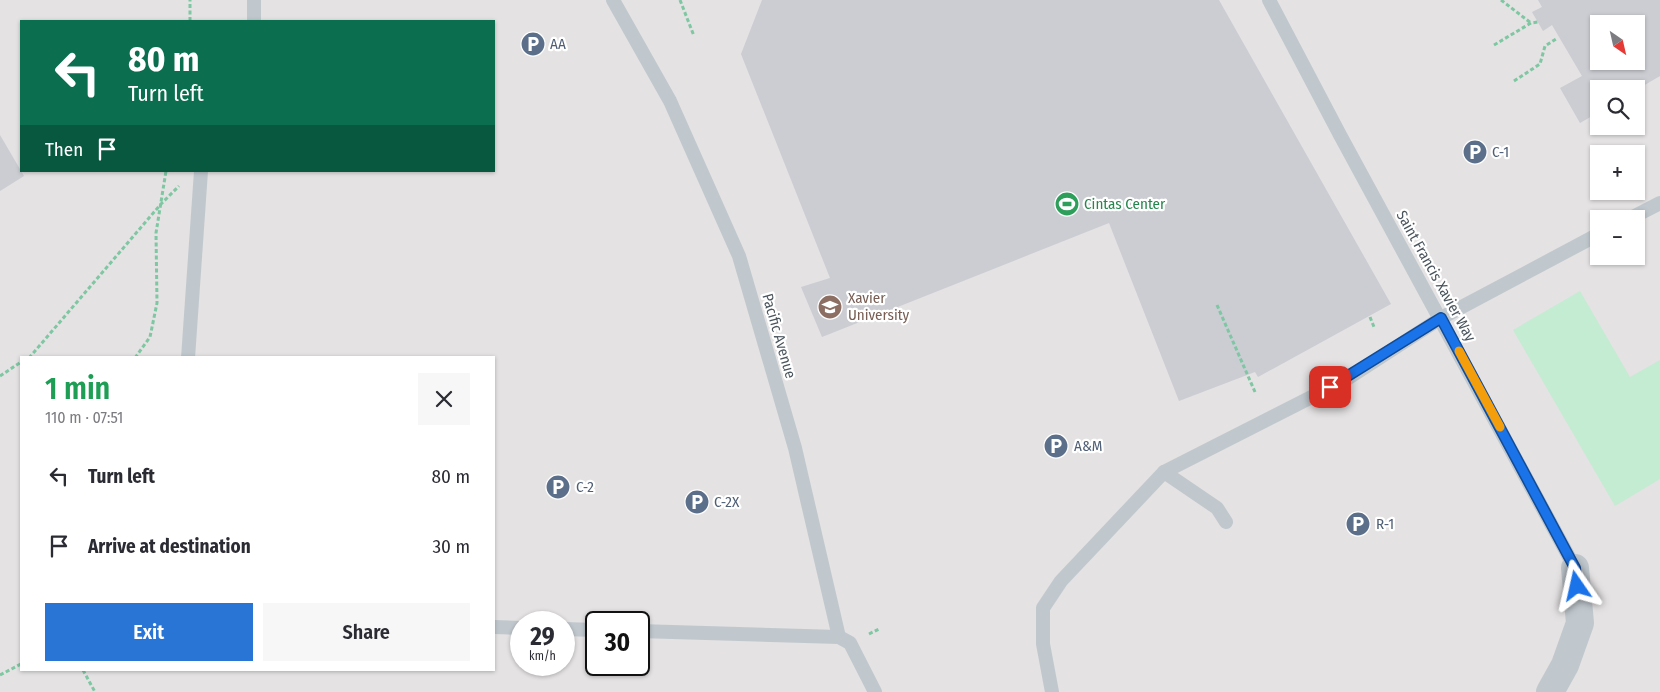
<!DOCTYPE html>
<html lang="en">
<head>
<meta charset="utf-8">
<style>
	body { margin:0; font-family:"Fira Sans Condensed",sans-serif; background:#f7f7f7; color:#2b2b33; height:100vh; display:flex; flex-direction:column; font-size:19px; white-space:nowrap }
	* { box-sizing:border-box; margin:0 }
	p { font-size:16px; color:#7c7c81 }
	.icon { flex:none; width:28px; height:28px; fill:none; stroke:currentColor; stroke-width:2; stroke-linecap:round; stroke-linejoin:round }
	.map { position:relative; flex:1; overflow:hidden }
	.drawer { position:absolute; left:20px; top:356px; width:475px; height:315px; display:flex; flex-direction:column; background:#fff; border-radius:0px; box-shadow:0 1px 4px #0004 }
	.drawer>* { flex:none }
	.banner { position:absolute; left:20px; top:20px; width:475px; height:152px; border-radius:0px; box-shadow:0 1px 4px #0004; background:#0b6e4f; color:#fff; overflow:hidden }
	.needle { width:32px; rotate:146deg }
	.tools { position:absolute; left:1590px; top:15px; display:grid; gap:10px }
	.tools a { display:grid; place-items:center; width:55px; height:55px; border-radius:0px; background:#fff; box-shadow:0 1px 4px #0004; font-size:25px }
	.speed { position:absolute; left:510px; top:611px; display:flex; gap:10px; font-size:25px; font-weight:700; text-align:center }
	.speed>* { display:grid; place-content:center; width:65px; height:65px; border-radius:50%; background:#fff; box-shadow:0 1px 4px #0004; line-height:1 }
	.speed small { font-size:12px; font-weight:400 }
	.speed .limit { border:2px solid #111; border-radius:8px; background:#fff; color:#111 }
	.pin { position:absolute; display:grid; place-items:center; width:42px; height:42px; color:#fff; margin:-21px; border-radius:10px; box-shadow:0 2px 8px #0006 }
	.me { position:absolute; width:55px; margin:-28px; rotate:349deg; stroke-linejoin:round; filter:drop-shadow(0 0 4px #0008) }
	.turn { display:flex; align-items:center; gap:18px; height:105px; padding:0 25px; font-size:22px }
	.turn .icon { width:65px; height:65px; stroke-width:2.5 }
	.turn b { display:block; font-size:35px; line-height:42px }
	.then { display:flex; align-items:center; height:48px; padding:0 25px; background:#0003; gap:10px; font-size:19px }
	.round { display:grid; place-items:center; flex:none; width:52px; height:52px; border-radius:0px; background:#f7f7f7 }
	.headline { display:flex; align-items:center; justify-content:space-between; height:85px; padding:0 25px }
	h1 { font-size:30px; font-weight:600; line-height:38px; color:#1e9e55 }
	.cta { display:flex; gap:10px; margin-top:auto; padding:10px 25px }
	.cta a { flex:1; height:58px; border-radius:0px; background:#2975d5; color:#fff; font-size:20px; font-weight:600; line-height:58px; text-align:center }
	.cta a+a { background:#f7f7f7; color:#2b2b33 }
	ul { padding:0; list-style:none }
	li { display:flex; align-items:center; gap:15px; height:70px; padding:0 25px }
	li div { flex:1 }
	li b { display:block; font-size:19px }
	li em { font-style:normal }
	.map>svg:first-child { display:block }
	.education { fill:#e4e2e2; fill-rule:evenodd }
	.green { fill:#c4ecd3 }
	.building { fill:#cbcdd3; fill-rule:evenodd }
	.lines { fill:none; stroke-linecap:round; stroke-linejoin:round }
	.path { stroke:#7ec7a3; stroke-width:3; stroke-dasharray:4 2.5; stroke-linecap:butt }
	.lane { stroke:#c0c8ce; stroke-width:14 }
	.street { stroke:#c0c8ce; stroke-width:28 }
	.route-casing { stroke:#114b97; stroke-width:12 }
	.route { stroke:#1a73e8; stroke-width:9 }
	.slow { stroke:#f59e0b; stroke-width:9 }
	.labels { text-anchor:middle; dominant-baseline:central; stroke-width:4.5; stroke-linejoin:round; paint-order:stroke }
	.service-label { font-size:15px; fill:#4e5e75; stroke:#fff; text-anchor:start }
	.leisure-label { font-size:15px; fill:#27864d; stroke:#fff; text-anchor:start }
	.street-label { font-size:15px; fill:#4a545d; stroke:#fff }
	.education-label { font-size:15px; fill:#785e54; stroke:#fff; text-anchor:start }
</style>
</head>
<body>
<div class="map">
<svg width="1660" height="692" viewBox="0 0 1660 692">
	<rect width="100%" height="100%" fill="#f3f1f1"/>
	<path class="education" d="M 0,0 L 1660,0 L 1660,692 L 0,692 ZM 21,21 L 494,21 L 494,171 L 21,171 ZM 1599,24 L 1636,24 L 1636,61 L 1599,61 ZM 1599,89 L 1636,89 L 1636,126 L 1599,126 ZM 1599,154 L 1636,154 L 1636,191 L 1599,191 ZM 1599,219 L 1636,219 L 1636,256 L 1599,256 ZM 21,358 L 494,358 L 494,670 L 21,670 ZM 521,622 L 564,622 L 564,665 L 521,665 ZM 596,622 L 639,622 L 639,665 L 596,665 Z"/>
	<polygon class="green" points="1580,291 1630,377 1660,360 1660,479 1615,506 1513,330"/>
	<g class="building">
		<polygon points="762,0 1219,0 1391,304 1258,377 1255,372 1179,401 1109,223 822,337 801,287 830,278 741,54"/>
		<path d="M 1538,0 L 1660,0 L 1660,76 L 1636,90 L 1599,89 L 1599,112 L 1580,123 L 1560,88 L 1582,76 L 1552,25 L 1543,31 L 1532,12 L 1542,7 ZM 1599,24 L 1636,24 L 1636,61 L 1599,61 Z"/>
		<polygon points="0,135 24,176 0,191"/>
	</g>
	<g class="lines">
		<g class="path">
			<polyline points="680,0 694,36"/>
			<polyline points="1501,0 1531,23"/>
			<polyline points="190,21 190,0"/>
			<polyline points="1494,45 1531,23 1538,22"/>
			<polyline points="1514,81 1540,64 1545,46 1556,39"/>
			<polyline points="1217,305 1255,392"/>
			<polyline points="1370,317 1374,327"/>
			<polyline points="29,358 161,204 179,186"/>
			<polyline points="135,358 150,337 157,303 156,233 166,171"/>
			<polyline points="0,376 21,362"/>
			<polyline points="869,634 879,629"/>
			<polyline points="83,670 95,692"/>
			<polyline points="0,675 21,664"/>
		</g>
		<g class="lane">
			<polyline points="613,0 670,101 739,256 795,448 839,637 850,643 875,692"/>
			<polyline points="1269,0 1340,135 1575,568"/>
			<polyline points="254,21 254,0"/>
			<polyline points="1629,219 1660,203"/>
			<polyline points="188,358 201,171"/>
			<polyline points="1164,472 1217,508 1226,522"/>
			<polyline points="494,627 521,628"/>
			<polyline points="564,629 596,630"/>
			<polyline points="639,631 839,637"/>
			<polyline points="1052,692 1043,644 1043,608 1061,581 1164,472 1347,379 1441,318 1599,234"/>
		</g>
		<polyline class="street" points="1550,692 1565,665 1580,623 1575,568"/>
	</g>
	<g class="lines">
		<defs>
			<polyline id="route" points="1330,387 1441,318 1575,568 1577,586"/>
		</defs>
		<use href="#route" class="route-casing"/>
		<use href="#route" class="route"/>
		<polyline class="slow" points="1459,351 1500,427"/>
	</g>
	<defs>
		<symbol id="parking-disc" viewBox="-11 -11 22 22"><circle r="9.5" fill="#5c6f8a" stroke="#fff"/><path d="M-3.5-5.5H1a3.5 3.5 0 0 1 0 7H-1V5.5H-3.5ZM-1-3.4V-.6H.8a1.4 1.4 0 0 0 0-2.8Z" fill="#fff"/></symbol>
		<symbol id="stadium-disc" viewBox="-11 -11 22 22"><circle r="9.5" fill="#2e9e5b" stroke="#fff"/><path d="M0-5a6.5 5 0 1 0 0 10a6.5 5 0 1 0 0-10ZM-3.5-1.8h7v3.6h-7Z" fill="#fff"/></symbol>
		<symbol id="university-disc" viewBox="-11 -11 22 22"><circle r="9.5" fill="#8d6e63" stroke="#fff"/><path d="M0-5L7-2L0 1L-7-2ZM-4 1L0 2.5L4 1V4Q0 6-4 4Z" fill="#fff"/></symbol>
	</defs>
	<g fill-rule="evenodd">
		<use href="#parking-disc" x="519" y="30" width="28" height="28"/>
		<use href="#parking-disc" x="1461" y="138" width="28" height="28"/>
		<use href="#stadium-disc" x="1053" y="190" width="28" height="28"/>
		<use href="#university-disc" x="816" y="293" width="28" height="28"/>
		<use href="#parking-disc" x="1042" y="432" width="28" height="28"/>
		<use href="#parking-disc" x="544" y="473" width="28" height="28"/>
		<use href="#parking-disc" x="683" y="488" width="28" height="28"/>
		<use href="#parking-disc" x="1344" y="510" width="28" height="28"/>
	</g>
	<g class="labels">
		<g class="service-label">
			<text x="550" y="44">AA</text>
			<text x="1492" y="152">C-1</text>
			<text x="1074" y="446">A&amp;M</text>
			<text x="576" y="487">C-2</text>
			<text x="714" y="502">C-2X</text>
			<text x="1376" y="524">R-1</text>
		</g>
		<g class="leisure-label">
			<text x="1084" y="204">Cintas Center</text>
		</g>
		<g class="street-label">
			<text transform="translate(1436 276) rotate(61)">Saint Francis Xavier Way</text>
			<text transform="translate(779 336) rotate(74)">Pacific Avenue</text>
		</g>
		<g class="education-label">
			<text x="848" y="298">Xavier<tspan x="848" dy="17">University</tspan></text>
		</g>
	</g>
</svg>
<div class="tools">
<a><svg class="needle" viewBox="-14 -14 28 28"><path d="M0-13l5 13h-10z" fill="#e53935"/><path d="M0 13l5-13h-10z" fill="#7c7c81"/></svg></a>
<a><svg class="icon" aria-label="search" viewBox="0 0 24 24"><circle cx="10" cy="10" r="6"/><path d="M15 15l6 6"/></svg></a>
<a>+</a>
<a>−</a>
</div>
<div class="speed"><div>29<small>km/h</small></div><div class="limit">30</div></div>
<div class="pin" style="left:1330px;top:387px;background:#d93025"><svg class="icon" aria-label="arrive" viewBox="0 0 24 24"><path d="M6 21V4h12l-3 4 3 4H6"/></svg></div>
<svg class="me" style="left:1577px;top:586px" viewBox="-20 -20 40 40"><path d="M0-17L14 15 0 8-14 15z" fill="#1a73e8" stroke="#fff" stroke-width="4"/></svg>
<div class="banner">
<div class="turn"><svg class="icon" aria-label="left" viewBox="0 0 24 24"><path d="M17 20v-9H6M10 6l-5 5 5 5"/></svg><div><b>80 m</b>Turn left</div></div>
<div class="then">Then<svg class="icon" aria-label="arrive" viewBox="0 0 24 24"><path d="M6 21V4h12l-3 4 3 4H6"/></svg></div>
</div>
<section class="drawer">
<div class="headline"><div><h1>1 min</h1><p>110 m · 07:51</p></div><a class="round"><svg class="icon" aria-label="close" viewBox="0 0 24 24"><path d="M6 6l12 12M18 6L6 18"/></svg></a></div>
<ul>
<li><svg class="icon" aria-label="left" viewBox="0 0 24 24"><path d="M17 20v-9H6M10 6l-5 5 5 5"/></svg><div><b>Turn left</b></div><em>80 m</em></li>
<li><svg class="icon" aria-label="arrive" viewBox="0 0 24 24"><path d="M6 21V4h12l-3 4 3 4H6"/></svg><div><b>Arrive at destination</b></div><em>30 m</em></li>
</ul>
<div class="cta"><a>Exit</a><a>Share</a></div>
</section>
</div>
</body>
</html>
